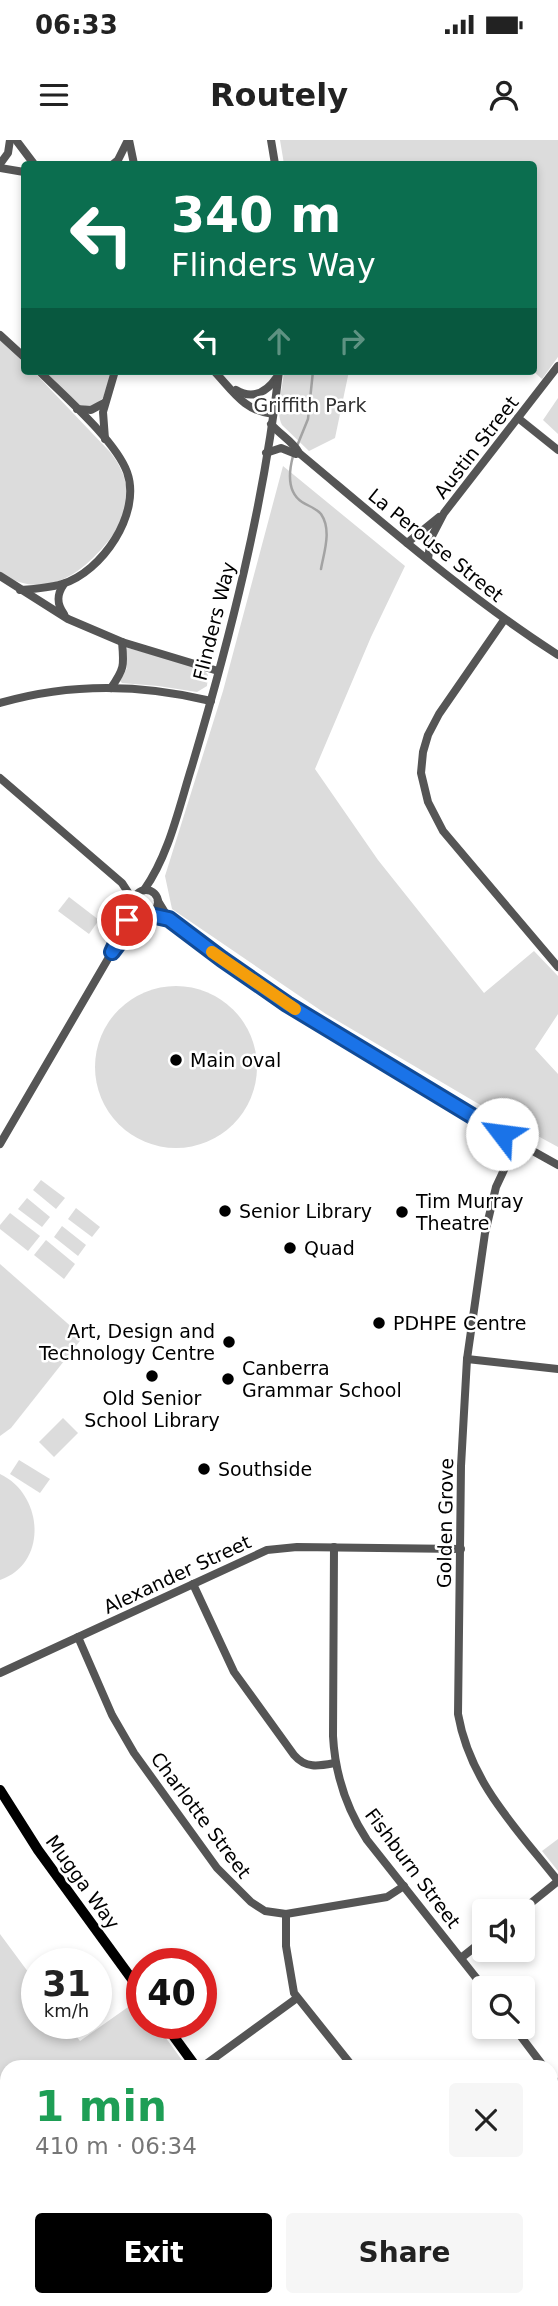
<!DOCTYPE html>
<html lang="en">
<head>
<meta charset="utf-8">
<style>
	body { margin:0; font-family:"DejaVu Sans",sans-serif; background:#f6f6f6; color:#222; height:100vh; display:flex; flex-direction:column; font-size:26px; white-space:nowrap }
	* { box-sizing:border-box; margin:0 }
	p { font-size:23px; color:#767676 }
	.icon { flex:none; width:38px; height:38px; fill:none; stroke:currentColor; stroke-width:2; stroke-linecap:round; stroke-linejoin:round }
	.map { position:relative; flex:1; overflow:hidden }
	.details { position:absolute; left:0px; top:1920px; width:558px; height:247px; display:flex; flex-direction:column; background:#fff; border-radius:21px 21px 0 0; box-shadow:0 4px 10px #0003 }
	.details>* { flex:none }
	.top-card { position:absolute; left:21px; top:21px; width:516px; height:214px; border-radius:7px; box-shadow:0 4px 10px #0003; background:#0b6e4f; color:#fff; overflow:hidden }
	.tools { position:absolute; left:472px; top:1759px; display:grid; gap:14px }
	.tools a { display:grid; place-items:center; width:63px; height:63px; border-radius:7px; background:#fff; box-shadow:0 4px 10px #0003; font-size:35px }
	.speed { position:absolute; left:21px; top:1808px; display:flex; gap:14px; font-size:35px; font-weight:700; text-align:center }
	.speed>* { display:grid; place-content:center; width:91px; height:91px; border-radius:50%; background:#fff; box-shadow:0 4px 10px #0003; line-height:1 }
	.speed small { font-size:18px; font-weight:400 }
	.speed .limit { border:10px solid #d22; background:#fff; color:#111 }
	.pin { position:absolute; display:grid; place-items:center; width:60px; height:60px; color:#fff; margin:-30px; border:4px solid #fff; border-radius:50%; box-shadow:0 2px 7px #0007 }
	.me { position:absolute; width:77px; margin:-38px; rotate:300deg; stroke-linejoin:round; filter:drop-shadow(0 0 5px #0008) }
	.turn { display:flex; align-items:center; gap:24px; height:147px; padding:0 35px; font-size:32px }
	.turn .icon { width:91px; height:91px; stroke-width:2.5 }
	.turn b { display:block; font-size:49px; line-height:60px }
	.lanes { display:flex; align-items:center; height:66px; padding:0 35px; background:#0003; justify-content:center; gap:35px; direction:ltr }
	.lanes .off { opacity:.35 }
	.round { display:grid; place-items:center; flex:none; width:74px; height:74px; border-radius:7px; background:#f6f6f6 }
	.headline { display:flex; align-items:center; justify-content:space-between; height:119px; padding:0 35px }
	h1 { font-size:42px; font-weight:700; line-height:52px; color:#1e9e55 }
	.primary-button { display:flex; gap:14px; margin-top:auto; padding:14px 35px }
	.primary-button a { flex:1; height:80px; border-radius:7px; background:#000; color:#fff; font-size:28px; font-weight:700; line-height:80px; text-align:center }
	.primary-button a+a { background:#f6f6f6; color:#222 }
	.status { display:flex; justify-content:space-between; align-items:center; height:49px; padding:0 35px; background:#fff; direction:ltr }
	.status svg { height:19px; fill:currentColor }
	header { display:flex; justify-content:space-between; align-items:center; height:91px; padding:0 35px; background:#fff; font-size:32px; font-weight:700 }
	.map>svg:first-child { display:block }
	.green { fill:#dcdcdc }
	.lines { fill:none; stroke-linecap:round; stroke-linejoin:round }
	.stream { stroke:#a3a3a3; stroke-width:2.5 }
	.minor { stroke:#555; stroke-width:8 }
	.major { stroke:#000; stroke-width:10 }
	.route-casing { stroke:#114b97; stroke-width:18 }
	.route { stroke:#1a73e8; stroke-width:12 }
	.slow { stroke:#f59e0b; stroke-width:12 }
	.poi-dot { fill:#000; stroke:#fff; stroke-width:2.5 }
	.labels { text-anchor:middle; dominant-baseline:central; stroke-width:5; stroke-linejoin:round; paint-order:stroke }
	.park-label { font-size:19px; fill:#333; stroke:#fff }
	.street-label { font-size:19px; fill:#000; stroke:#fff }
	.poi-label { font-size:19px; fill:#000; stroke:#fff; text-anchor:start }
</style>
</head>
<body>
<div class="status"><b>06:33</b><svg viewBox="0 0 49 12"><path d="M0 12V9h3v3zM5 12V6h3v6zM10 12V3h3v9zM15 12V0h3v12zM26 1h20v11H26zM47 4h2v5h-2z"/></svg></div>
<header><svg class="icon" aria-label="menu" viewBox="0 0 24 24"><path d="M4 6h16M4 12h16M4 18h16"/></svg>Routely<svg class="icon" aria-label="person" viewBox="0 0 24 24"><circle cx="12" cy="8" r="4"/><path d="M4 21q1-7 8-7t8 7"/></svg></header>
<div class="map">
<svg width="558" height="2166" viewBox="0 0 558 2166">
	<rect width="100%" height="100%" fill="#fff"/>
	<g class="green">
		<polygon points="280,0 558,0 558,217 542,239 533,231 534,24 284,24"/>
		<path d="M 0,200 L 24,223 L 24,231 L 33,231 L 110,312 C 123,328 130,347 126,368 C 123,382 113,396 104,406 C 76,439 41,459 0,433 Z"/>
		<polygon points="43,231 112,231 103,258 92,267 79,265"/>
		<path d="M 284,231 L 349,231 L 335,298 L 309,311 L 282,285 C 275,271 283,247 284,231 Z"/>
		<polygon points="558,258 558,294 543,280"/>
		<polygon points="283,326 405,426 371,497 315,629 378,720 484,853 534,811 558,836 558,874 535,909 558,934 558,1007 477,963 326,874 172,769 165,736 223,551"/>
		<polygon points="128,508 202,528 208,535 207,546 197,552 158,546 122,543 120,541 127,528 126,509"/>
		<polygon points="69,757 99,780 89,794 58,771"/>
		<circle cx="176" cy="927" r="81"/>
		<polygon points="41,1040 65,1058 56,1069 33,1050"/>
		<polygon points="27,1058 50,1077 42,1087 18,1069"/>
		<polygon points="76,1068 100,1087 92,1097 68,1079"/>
		<polygon points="10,1073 40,1096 28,1111 0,1089 0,1085"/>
		<polygon points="62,1086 86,1105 78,1116 54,1097"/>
		<polygon points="46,1100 75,1124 64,1139 34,1115"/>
		<polygon points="0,1124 83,1197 11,1288 0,1296"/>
		<polygon points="63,1278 78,1293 54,1317 39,1302"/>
		<polygon points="19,1320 50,1339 40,1353 10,1334"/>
		<path d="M 0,1334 C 43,1354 49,1423 0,1440 Z"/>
		<polygon points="558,1699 558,1731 542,1711"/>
		<polygon points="0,1794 37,1844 37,1883 66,1883 80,1901 138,1860 142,1865 142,1883 155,1883 187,1927 7,1927 7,2160 268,2160 273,2166 0,2166"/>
	</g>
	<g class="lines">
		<g class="stream">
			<polyline points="297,306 308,279 313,231"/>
			<path d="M 293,316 C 289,331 287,352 302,362 C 308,366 316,368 321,374 C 332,390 324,412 321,429"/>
			<polyline points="0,2136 7,2143"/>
			<polyline points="23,2160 31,2166"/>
		</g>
		<g class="minor">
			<polyline points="16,0 34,24"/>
			<polyline points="129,0 134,24"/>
			<polyline points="271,0 275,24"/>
			<polyline points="0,24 8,13 10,0"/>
			<polyline points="113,24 118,20 128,0"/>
			<polyline points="0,28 24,32"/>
			<polyline points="0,195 24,217"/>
			<path d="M 214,231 C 233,251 244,271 273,274"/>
			<path d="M 236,250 C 253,260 267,252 277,237"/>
			<polyline points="77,269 91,270 104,263"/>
			<polyline points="518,278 558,310"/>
			<path d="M 271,284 C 279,294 294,302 299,313 C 383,383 466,456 558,515"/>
			<polyline points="105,299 103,272 115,231"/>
			<polyline points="266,313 281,308 296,314 299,313"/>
			<polyline points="407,403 439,377"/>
			<polyline points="428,419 431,398 444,373 558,226"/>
			<polyline points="0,436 68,479 122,502 218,531"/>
			<path d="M 20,450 C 34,449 49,448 62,444 C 102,432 142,373 127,332 C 115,300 64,256 39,231"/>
			<path d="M 64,474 C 56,463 57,454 64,444"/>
			<polyline points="504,480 439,574 428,595 423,612 421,633 428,662 443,691 558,827"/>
			<path d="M 111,548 C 125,528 124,525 122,502"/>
			<path d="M 0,563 C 69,543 141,544 211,561"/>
			<polyline points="0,638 122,743 133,760"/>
			<circle cx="146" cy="762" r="12"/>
			<path d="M 144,750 C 169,715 179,667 192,626 C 230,498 264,365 279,231"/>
			<polyline points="158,761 169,779 221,819 287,864 488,986 558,1025"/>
			<polyline points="121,801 137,781 146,774"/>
			<path d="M 517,1002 L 496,1047 L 485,1093 L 467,1219 L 461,1326 L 458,1574 C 470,1643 517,1689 558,1741"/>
			<polyline points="0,1004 112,812 134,767"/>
			<polyline points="467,1219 558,1229"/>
			<path d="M 334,1407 L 333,1596 C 335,1634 346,1668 367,1700 L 485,1849"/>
			<path d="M 193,1444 L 234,1532 L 294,1615 C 306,1629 319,1626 335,1623"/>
			<polyline points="78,1497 112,1575 134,1613 217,1728 251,1762 265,1771 286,1774 387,1757 404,1746"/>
			<polyline points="0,1533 267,1410 297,1407 461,1409"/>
			<polyline points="521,1771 558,1741"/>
			<polyline points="286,1774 286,1806 294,1853 353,1927"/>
			<polyline points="461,1818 485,1799"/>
			<polyline points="513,1886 544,1927"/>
			<polyline points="202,1927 297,1858"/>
			<polyline points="551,1936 558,1945"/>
			<polyline points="551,2014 558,2016"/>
			<polyline points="551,2143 558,2144"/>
		</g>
		<g class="major">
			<polyline points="0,1650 38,1710 142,1853"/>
			<polyline points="164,1883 196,1927"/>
			<polyline points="366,2160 371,2166"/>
		</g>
	</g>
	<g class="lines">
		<defs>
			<polyline id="route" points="127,780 112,812 130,788 146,774 169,779 222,819 287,864 502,994"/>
		</defs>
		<use href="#route" class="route-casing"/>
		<use href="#route" class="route"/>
		<polyline class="slow" points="212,812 295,869"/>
	</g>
	<g class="poi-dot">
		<circle cx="176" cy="920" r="7"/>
		<circle cx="225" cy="1071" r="7"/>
		<circle cx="402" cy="1072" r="7"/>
		<circle cx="290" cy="1108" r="7"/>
		<circle cx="379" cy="1183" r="7"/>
		<circle cx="229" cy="1202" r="7"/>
		<circle cx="152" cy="1236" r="7"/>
		<circle cx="228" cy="1239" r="7"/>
		<circle cx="204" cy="1329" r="7"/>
	</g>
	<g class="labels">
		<g class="park-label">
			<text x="310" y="265">Griffith Park</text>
		</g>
		<g class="street-label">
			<text transform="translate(476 307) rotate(-52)">Austin Street</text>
			<text transform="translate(436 405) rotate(39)">La Perouse Street</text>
			<text transform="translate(214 481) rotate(-76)">Flinders Way</text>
			<text transform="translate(445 1383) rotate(-89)">Golden Grove</text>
			<text transform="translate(177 1434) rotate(-25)">Alexander Street</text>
			<text transform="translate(201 1675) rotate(53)">Charlotte Street</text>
			<text transform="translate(413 1728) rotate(53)">Fishburn Street</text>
			<text transform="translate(83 1742) rotate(54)">Mugga Way</text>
		</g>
		<g class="poi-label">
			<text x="190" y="920">Main oval</text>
			<text x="416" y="1061">Tim Murray<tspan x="416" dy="22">Theatre</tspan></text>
			<text x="239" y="1071">Senior Library</text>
			<text x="304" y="1108">Quad</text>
			<text x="393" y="1183">PDHPE Centre</text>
			<text x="215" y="1191" text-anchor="end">Art, Design and<tspan x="215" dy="22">Technology Centre</tspan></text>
			<text x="242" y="1228">Canberra<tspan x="242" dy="22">Grammar School</tspan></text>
			<text x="152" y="1258" text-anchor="middle">Old Senior<tspan x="152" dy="22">School Library</tspan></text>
			<text x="218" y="1329">Southside</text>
		</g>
	</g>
</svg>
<div class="tools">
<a><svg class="icon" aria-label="sound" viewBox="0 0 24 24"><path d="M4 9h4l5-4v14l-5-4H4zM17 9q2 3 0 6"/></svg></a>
<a><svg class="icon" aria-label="search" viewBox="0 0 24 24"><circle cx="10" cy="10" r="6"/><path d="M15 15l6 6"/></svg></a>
</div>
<div class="speed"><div>31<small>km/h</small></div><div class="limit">40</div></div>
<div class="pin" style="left:127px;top:780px;background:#d93025"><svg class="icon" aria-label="arrive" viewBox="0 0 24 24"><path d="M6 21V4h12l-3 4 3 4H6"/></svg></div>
<svg class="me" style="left:502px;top:994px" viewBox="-20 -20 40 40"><circle r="19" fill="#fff"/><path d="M0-13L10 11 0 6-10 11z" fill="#1a73e8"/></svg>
<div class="top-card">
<div class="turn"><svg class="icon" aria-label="left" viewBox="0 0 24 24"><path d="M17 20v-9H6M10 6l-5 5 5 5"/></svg><div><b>340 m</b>Flinders Way</div></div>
<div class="lanes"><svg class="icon" aria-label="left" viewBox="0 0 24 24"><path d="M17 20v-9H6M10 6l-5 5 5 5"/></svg><svg class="icon off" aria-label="ahead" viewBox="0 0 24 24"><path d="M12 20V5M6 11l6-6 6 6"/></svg><svg class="icon off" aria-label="right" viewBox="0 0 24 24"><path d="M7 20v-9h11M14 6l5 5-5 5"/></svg></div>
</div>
<section class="details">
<div class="headline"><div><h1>1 min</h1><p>410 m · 06:34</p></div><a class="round"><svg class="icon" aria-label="close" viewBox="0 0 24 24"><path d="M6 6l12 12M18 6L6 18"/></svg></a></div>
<div class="primary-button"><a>Exit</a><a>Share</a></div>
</section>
</div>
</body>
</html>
